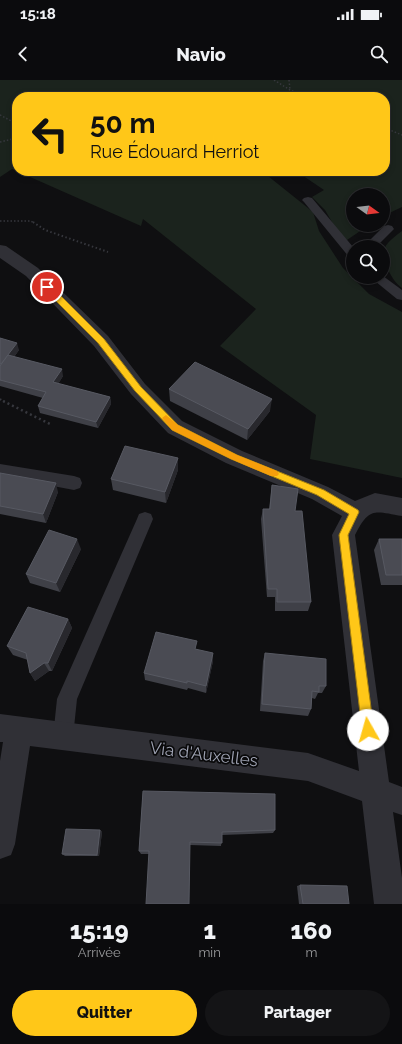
<!DOCTYPE html>
<html lang="fr">
<head>
<meta charset="utf-8">
<style>
	body { margin:0; font-family:Raleway,sans-serif; background:#141416; color:#f1f3f6; height:100vh; display:flex; flex-direction:column; font-size:15px; white-space:nowrap }
	* { box-sizing:border-box; margin:0 }
	p { font-size:13px; color:#9a9b9d }
	.icon { flex:none; width:22px; height:22px; fill:none; stroke:currentColor; stroke-width:2; stroke-linecap:round; stroke-linejoin:round }
	.map { position:relative; height:824px; overflow:hidden }
	.panel { display:flex; flex-direction:column; background:#0b0b0d; flex:1 }
	.panel>* { flex:none }
	.hud { position:absolute; left:12px; top:12px; width:378px; height:84px; border-radius:16px; box-shadow:0 2px 6px #0003,0 0 0 1px #2b2b2e; background:#ffc718; color:#111; overflow:hidden }
	.needle { width:26px; rotate:105deg }
	.buttons { position:absolute; left:346px; top:108px; display:grid; gap:8px }
	.buttons a { display:grid; place-items:center; width:44px; height:44px; border-radius:50%; background:#0b0b0d; box-shadow:0 2px 6px #0003,0 0 0 1px #2b2b2e; font-size:20px }
	.pin { position:absolute; display:grid; place-items:center; width:34px; height:34px; color:#fff; margin:-17px; border:2px solid #fff; border-radius:50%; box-shadow:0 1px 4px #0007 }
	.me { position:absolute; width:44px; margin:-22px; rotate:353deg; stroke-linejoin:round; filter:drop-shadow(0 0 3px #0008) }
	.turn { display:flex; align-items:center; gap:14px; height:84px; padding:0 12px; font-size:18px }
	.turn .icon { width:52px; height:52px; stroke-width:2.5 }
	.turn b { display:block; font-size:28px; line-height:34px }
	.eta { display:flex; justify-content:space-evenly; align-items:center; height:68px; text-align:center }
	.eta b { font-size:24px; font-weight:800; line-height:28px }
	.action { display:flex; gap:8px; margin-top:auto; padding:8px 12px }
	.action a { flex:1; height:46px; border-radius:24px; background:#ffc718; color:#111; font-size:16px; font-weight:800; line-height:46px; text-align:center }
	.action a+a { background:#141416; color:#f1f3f6 }
	.status { display:flex; justify-content:space-between; align-items:center; height:28px; padding:0 20px; background:#0b0b0d; direction:ltr }
	.status svg { height:11px; fill:currentColor }
	header { display:flex; justify-content:space-between; align-items:center; height:52px; padding:0 12px; background:#0b0b0d; font-size:18px; font-weight:800 }
	.map>svg:first-child { display:block }
	.green { fill:#1b231d }
	.lines { fill:none; stroke-linecap:round; stroke-linejoin:round }
	.path-far2 { stroke:#36373d; stroke-width:1.5; stroke-dasharray:1.5 2; stroke-linecap:butt }
	.path-far1 { stroke:#36373d; stroke-width:2; stroke-dasharray:1.5 2.5; stroke-linecap:butt }
	.path { stroke:#36373d; stroke-width:2.5; stroke-dasharray:2 3; stroke-linecap:butt }
	.service { fill:#303036; fill-rule:evenodd }
	.minor { fill:#303036; fill-rule:evenodd }
	.wall { fill:#3f4047 }
	.shaded-wall { fill:#28282d }
	.building { fill:#4a4b53; stroke:#575962 }
	.route { fill:#ffc718; stroke:#a68110 }
	.slow { fill:#f59e0b }
	.labels { text-anchor:middle; dominant-baseline:central; stroke-width:3.5; stroke-linejoin:round; paint-order:stroke }
	.near-street-label { font-size:17px; fill:#9fa3b3; stroke:#0a0a0b }
</style>
</head>
<body>
<div class="status"><b>15:18</b><svg viewBox="0 0 49 12"><path d="M0 12V9h3v3zM5 12V6h3v6zM10 12V3h3v9zM15 12V0h3v12zM26 1h20v11H26zM47 4h2v5h-2z"/></svg></div>
<header><svg class="icon" aria-label="back" viewBox="0 0 24 24"><path d="M15 5l-7 7 7 7"/></svg>Navio<svg class="icon" aria-label="search" viewBox="0 0 24 24"><circle cx="10" cy="10" r="6"/><path d="M15 15l6 6"/></svg></header>
<div class="map">
<svg width="402" height="824" viewBox="0 0 402 824">
	<rect width="100%" height="100%" fill="#0f0f11"/>
	<g class="green">
		<polygon points="0,0 402,0 402,127 383,136 383,115 353,115 353,145 369,145 347,160 339,154 325,130 312,117 324,110 296,91 385,91 385,17 17,17 17,91 265,91 263,92 313,132 319,151 343,188 369,214 402,232 402,398 310,379 316,335 220,266 256,229 143,139 141,146 12,89 0,97"/>
		<path d="M 402,151 L 402,208 C 395,203 392,197 388,190 C 377,170 386,163 402,151 Z"/>
	</g>
	<g class="lines">
		<g class="path-far2">
			<polyline points="274,0 290,10 307,17"/>
			<polyline points="289,0 290,10"/>
			<polyline points="0,35 17,44"/>
			<polyline points="385,48 402,55"/>
			<polyline points="0,62 17,58"/>
			<polyline points="0,141 31,141 34,143"/>
		</g>
		<g class="path-far1">
			<polyline points="33,142 45,150 108,172"/>
			<polyline points="0,319 5,322"/>
		</g>
		<polyline class="path" points="3,321 50,344"/>
		<g class="service">
			<polygon points="308,117 312,118 353,167 353,178 349,177 304,122 302,120 304,118"/>
			<polygon points="388,145 392,146 394,149 376,167 363,167 384,146"/>
			<polygon points="383,196 402,210 402,220 397,219 370,197"/>
			<polygon points="0,384 74,396 80,398 82,403 80,408 74,410 0,396"/>
			<polygon points="145,432 151,434 153,439 77,619 73,657 70,664 63,667 56,664 53,657 57,619 137,439 139,434"/>
		</g>
		<path class="minor" d="M 0,165 L 6,166 L 38,188 L 108,256 L 145,304 L 182,341 L 242,371 L 328,407 L 355,421 L 375,413 L 402,418 L 402,436 C 374,431 369,427 355,455 L 389,702 L 402,707 L 402,735 L 393,732 L 402,798 L 402,824 L 374,824 L 362,721 L 308,701 L 30,666 L 15,764 L 11,775 L 0,779 L 0,681 L 3,662 L 0,662 L 0,634 L 308,673 L 359,691 L 332,455 L 342,436 L 312,419 L 226,383 L 168,353 L 131,314 L 94,266 L 26,196 L 0,178 Z"/>
	</g>
	<g class="wall">
		<polygon points="0,258 19,270 14,277 63,296 58,304 110,317 111,324 98,348 40,333 38,326 43,318 0,306"/>
		<polygon points="169,309 270,331 247,360 170,321"/>
		<polygon points="178,378 178,390 166,423 113,410 111,399"/>
		<polygon points="0,393 58,412 46,443 0,434"/>
		<polygon points="272,405 295,431 311,522 308,531 275,531 275,517 267,517 261,439 263,429 269,429"/>
		<polygon points="379,459 402,459 402,505 381,505 374,470"/>
		<polygon points="81,469 60,512 30,503 26,494"/>
		<polygon points="68,539 72,548 52,591 49,591 35,601 30,593 28,580 13,575 7,566"/>
		<polygon points="197,569 213,581 206,613 188,608 187,610 145,600 144,593"/>
		<polygon points="265,573 326,606 322,613 318,613 315,619 312,618 311,629 308,636 260,631 263,581"/>
		<polygon points="143,711 275,750 273,753 222,755 221,766 190,765 148,774 141,774 139,771"/>
		<polygon points="100,750 102,752 99,776 65,776 62,774"/>
		<polygon points="300,805 349,824 299,824 297,806"/>
	</g>
	<g class="shaded-wall">
		<polygon points="17,263 19,270 4,291 1,284"/>
		<polygon points="62,289 63,296 55,309 53,302"/>
		<polygon points="110,317 111,324 98,348 96,342"/>
		<polygon points="272,319 270,331 247,360 248,349"/>
		<polygon points="178,378 178,390 166,423 165,412"/>
		<polygon points="56,403 58,412 46,443 43,434"/>
		<polygon points="77,459 81,469 60,512 56,503"/>
		<polygon points="68,539 72,548 52,591 48,583"/>
		<polygon points="213,573 213,581 206,613 206,606"/>
		<polygon points="44,583 49,591 35,601 30,593"/>
		<polygon points="100,750 102,752 99,776 97,775"/>
	</g>
	<g class="building">
		<polygon points="0,258 17,263 1,284 0,284"/>
		<polygon points="8,275 62,289 53,302 110,317 96,342 38,326 46,312 0,300 0,286"/>
		<polygon points="195,282 272,319 248,349 169,309"/>
		<polygon points="125,366 178,378 165,412 111,399"/>
		<polygon points="0,393 56,403 43,434 0,426"/>
		<polygon points="272,405 298,409 295,431 302,431 311,522 277,522 277,509 268,509 263,429 270,429"/>
		<polygon points="49,450 77,459 56,503 26,494"/>
		<polygon points="379,459 402,459 402,495 386,495"/>
		<polygon points="28,527 68,539 48,583 44,583 30,593 26,573 7,566"/>
		<polygon points="156,552 197,561 195,569 213,573 206,606 187,601 187,603 144,593"/>
		<polygon points="265,573 326,579 326,606 319,606 319,612 312,611 311,629 262,624"/>
		<polygon points="143,711 275,714 275,750 222,752 222,763 190,762 189,824 146,824 149,771 139,771"/>
		<polygon points="66,749 100,750 97,775 62,774"/>
		<polygon points="300,805 347,806 349,824 303,824"/>
	</g>
	<polygon class="route" points="44,205 50,205 104,259 141,307 178,345 237,375 324,410 358,430 359,432 348,455 374,650 372,654 368,656 364,654 362,650 339,455 349,434 317,415 231,379 172,350 135,311 98,263 44,209"/>
	<polygon class="slow" points="166,335 178,345 237,375 277,391 279,394 277,396 271,396 231,379 172,350 162,338"/>
	<g class="labels">
		<g class="near-street-label">
			<text transform="translate(204 674) rotate(7)">Via d'Auxelles</text>
		</g>
	</g>
</svg>
<div class="buttons">
<a><svg class="needle" viewBox="-14 -14 28 28"><path d="M0-13l5 13h-10z" fill="#e53935"/><path d="M0 13l5-13h-10z" fill="#9a9b9d"/></svg></a>
<a><svg class="icon" aria-label="search" viewBox="0 0 24 24"><circle cx="10" cy="10" r="6"/><path d="M15 15l6 6"/></svg></a>
</div>
<div class="pin" style="left:47px;top:207px;background:#d93025"><svg class="icon" aria-label="arrive" viewBox="0 0 24 24"><path d="M6 21V4h12l-3 4 3 4H6"/></svg></div>
<svg class="me" style="left:368px;top:650px" viewBox="-20 -20 40 40"><circle r="19" fill="#fff"/><path d="M0-13L10 11 0 6-10 11z" fill="#ffc718"/></svg>
<div class="hud">
<div class="turn"><svg class="icon" aria-label="left" viewBox="0 0 24 24"><path d="M17 20v-9H6M10 6l-5 5 5 5"/></svg><div><b>50 m</b>Rue Édouard Herriot</div></div>
</div>
</div>
<section class="panel">
<div class="eta">
<div><b>15:19</b><p>Arrivée</p></div>
<div><b>1</b><p>min</p></div>
<div><b>160</b><p>m</p></div>
</div>
<div class="action"><a>Quitter</a><a>Partager</a></div>
</section>
</body>
</html>
